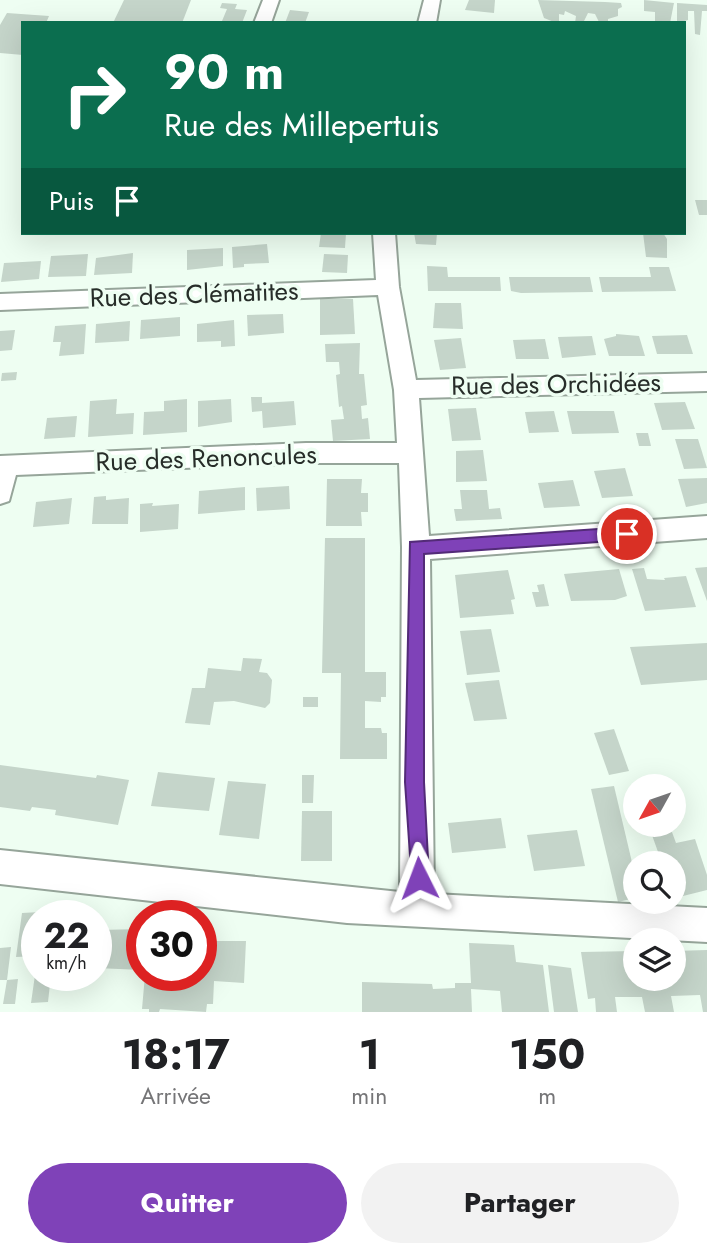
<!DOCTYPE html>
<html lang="fr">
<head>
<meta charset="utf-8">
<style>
	body { margin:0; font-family:Jost,sans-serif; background:#f2f2f2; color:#202124; height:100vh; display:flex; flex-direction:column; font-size:26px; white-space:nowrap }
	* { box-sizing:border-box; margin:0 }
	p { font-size:23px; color:#757577 }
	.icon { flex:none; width:38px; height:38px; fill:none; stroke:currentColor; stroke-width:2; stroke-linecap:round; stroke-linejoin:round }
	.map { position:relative; height:1012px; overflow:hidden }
	.sheet { display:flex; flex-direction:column; background:#fff; flex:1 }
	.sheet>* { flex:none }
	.top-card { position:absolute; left:21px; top:21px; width:665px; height:214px; border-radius:0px; box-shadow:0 7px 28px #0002; background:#0b6e4f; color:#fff; overflow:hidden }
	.needle { width:46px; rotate:230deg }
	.tools { position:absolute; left:623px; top:774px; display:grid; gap:14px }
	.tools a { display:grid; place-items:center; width:63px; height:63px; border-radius:50%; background:#fff; box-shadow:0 7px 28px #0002; font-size:35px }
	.speed { position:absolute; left:21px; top:900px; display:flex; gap:14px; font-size:35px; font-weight:700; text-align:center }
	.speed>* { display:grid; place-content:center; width:91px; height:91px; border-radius:50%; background:#fff; box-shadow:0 7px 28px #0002; line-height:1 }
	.speed small { font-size:18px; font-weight:400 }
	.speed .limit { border:10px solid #d22; background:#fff; color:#111 }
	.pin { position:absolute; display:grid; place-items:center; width:60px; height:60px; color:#fff; margin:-30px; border:4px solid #fff; border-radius:50%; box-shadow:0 2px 7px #0007 }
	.me { position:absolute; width:77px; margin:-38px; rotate:357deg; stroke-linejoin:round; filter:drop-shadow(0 0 5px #0008) }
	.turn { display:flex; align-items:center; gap:24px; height:147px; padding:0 28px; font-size:32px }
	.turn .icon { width:91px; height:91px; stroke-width:2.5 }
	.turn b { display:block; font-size:49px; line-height:60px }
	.then { display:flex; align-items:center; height:66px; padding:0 28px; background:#0003; gap:14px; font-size:26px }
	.eta { display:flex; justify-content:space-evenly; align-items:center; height:119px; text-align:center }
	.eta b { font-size:42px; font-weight:700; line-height:49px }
	.button { display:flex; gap:14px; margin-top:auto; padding:14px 28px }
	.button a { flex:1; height:80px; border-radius:42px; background:#7f42b8; color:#fff; font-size:28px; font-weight:700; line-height:80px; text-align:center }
	.button a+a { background:#f2f2f2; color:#202124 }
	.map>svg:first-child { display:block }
	.building { fill:#c5d5ca }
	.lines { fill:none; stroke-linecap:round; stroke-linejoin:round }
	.minor-casing { stroke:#96a59a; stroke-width:4 }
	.minor { fill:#fff; fill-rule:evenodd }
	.route { fill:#7f42b8; stroke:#532b78; stroke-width:2 }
	.labels { text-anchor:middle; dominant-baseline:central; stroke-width:7; stroke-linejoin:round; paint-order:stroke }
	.street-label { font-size:26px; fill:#272d29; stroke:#eefef2 }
</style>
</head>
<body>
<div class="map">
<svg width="707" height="1012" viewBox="0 0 707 1012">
	<rect width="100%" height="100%" fill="#eefef2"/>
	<g class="building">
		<polygon points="124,0 191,0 182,23 113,23"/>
		<polygon points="469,0 495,0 494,13 465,10"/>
		<polygon points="538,0 605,2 621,3 622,7 618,9 618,16 608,19 608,23 599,22 595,14 588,13 583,23 575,23 576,16 565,11 564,15 559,14 559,22 554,22 544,18"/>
		<polygon points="644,0 674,3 670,23 655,23 655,12 644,11"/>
		<polygon points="222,3 237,4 235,9 247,10 242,23 222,21 227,9 220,8"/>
		<polygon points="677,3 707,5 707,11 702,11 700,35 695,34 694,11 688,11 688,20 677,23"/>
		<polygon points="290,10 309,12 305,23 285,23"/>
		<polygon points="7,13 49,16 46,23 23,23 23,55 0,53 0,25"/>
		<polygon points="695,200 707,200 707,215 699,215"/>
		<polygon points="321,233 346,233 345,248 319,247"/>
		<polygon points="414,233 437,233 436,245 416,244"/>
		<polygon points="643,233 663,233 667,239 667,258 646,257"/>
		<polygon points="267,244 269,263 244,264 244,267 233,268 232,247"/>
		<polygon points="223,248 223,266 187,270 187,250"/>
		<polygon points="133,253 132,273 94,275 96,258"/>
		<polygon points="88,254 86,276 48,277 51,256"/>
		<polygon points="324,254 348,255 347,273 322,272"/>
		<polygon points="41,261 39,279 1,282 4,263"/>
		<polygon points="427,266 447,267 448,277 500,277 501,291 428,291"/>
		<polygon points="649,267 669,267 676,291 602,292 599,277 651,277"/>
		<polygon points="509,277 590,277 593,292 521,293 511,291"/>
		<polygon points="320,299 353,299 355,334 320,335"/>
		<polygon points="435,303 461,303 463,329 433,328"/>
		<polygon points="283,314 284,333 248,336 247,315"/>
		<polygon points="180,317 180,336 140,339 141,320"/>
		<polygon points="234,320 235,346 221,347 221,341 197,342 197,324"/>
		<polygon points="130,321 129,341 95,343 96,324"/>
		<polygon points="86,324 84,354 59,356 61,342 53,342 55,326"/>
		<polygon points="15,330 12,350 0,351 0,331"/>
		<polygon points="616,334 639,336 645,356 609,356 604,339 616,336"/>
		<polygon points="687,335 693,354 657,354 652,336"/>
		<polygon points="592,336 596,355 562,358 558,337"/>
		<polygon points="461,338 466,368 440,370 434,340"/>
		<polygon points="545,339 549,359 516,359 513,340"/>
		<polygon points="360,343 359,374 364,374 367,405 361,406 362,419 368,418 370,439 333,441 331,420 344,419 342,406 339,407 336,375 340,374 339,362 326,362 325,344"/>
		<polygon points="17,372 16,380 1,381 2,373"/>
		<polygon points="251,397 262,397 262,403 294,401 296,425 263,428 262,411 252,412"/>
		<polygon points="117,399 116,414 134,413 133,434 88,437 90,401"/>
		<polygon points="187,399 187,432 143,435 144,412 164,411 164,401"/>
		<polygon points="231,399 232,422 198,427 198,401"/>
		<polygon points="685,402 695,429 662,430 654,403"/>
		<polygon points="476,408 481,440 452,441 448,409"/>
		<polygon points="554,411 559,432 529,433 525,412"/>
		<polygon points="567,411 614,411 619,433 572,434"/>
		<polygon points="77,416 75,437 44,439 47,418"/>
		<polygon points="636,433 648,433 651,446 639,446"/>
		<polygon points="675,439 698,439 707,468 684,469"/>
		<polygon points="483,450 487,481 456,482 456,451"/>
		<polygon points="625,468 633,496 602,498 594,471"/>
		<polygon points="707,478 707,503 686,507 678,479"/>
		<polygon points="327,479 362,479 361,493 368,493 368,512 361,512 362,526 326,526"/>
		<polygon points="573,480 580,506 544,508 538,483"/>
		<polygon points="289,486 290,509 257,511 256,488"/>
		<polygon points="245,487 245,510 198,514 199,491"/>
		<polygon points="460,490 487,490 489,509 500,508 502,519 456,521 454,509 462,509"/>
		<polygon points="106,496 106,500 129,498 128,524 92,524 94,497"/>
		<polygon points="72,498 69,524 33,527 36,502"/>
		<polygon points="153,503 152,506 179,504 178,529 140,532 140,504"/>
		<polygon points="325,538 365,538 365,672 386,672 386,697 381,697 381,702 365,701 365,728 381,728 382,733 387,733 387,759 340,759 341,673 322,673"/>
		<polygon points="707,567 707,601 695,568"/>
		<polygon points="644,568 647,579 665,580 664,578 686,576 696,607 645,611 632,569"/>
		<polygon points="619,569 627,596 615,600 571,601 564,574"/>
		<polygon points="508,570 515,599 511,600 514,614 460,618 455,575"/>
		<polygon points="544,584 549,606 536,607 532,592 539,592 537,585"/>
		<polygon points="491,629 500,672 467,675 460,631"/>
		<polygon points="707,643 707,680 641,685 630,647"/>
		<polygon points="243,658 262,659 259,672 267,673 272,680 270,703 265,708 234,701 214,702 210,725 185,723 192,688 205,688 208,668 241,671"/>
		<polygon points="499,680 507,719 474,721 465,683"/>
		<rect x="303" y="697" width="15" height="10"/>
		<polygon points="614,729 629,771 609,775 594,733"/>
		<polygon points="0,765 96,778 97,775 129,780 118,825 55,815 56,810 32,807 30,811 0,807"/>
		<polygon points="158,772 215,778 209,811 151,806"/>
		<polygon points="302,775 314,775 313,803 302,803"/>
		<polygon points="228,781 266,784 259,839 219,835"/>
		<polygon points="614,786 635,875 635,898 618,902 591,789"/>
		<polygon points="302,811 332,811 332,861 301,861"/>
		<polygon points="501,818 506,848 452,853 448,823"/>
		<polygon points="648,824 669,824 676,843 695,839 707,875 707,890 675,898 674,863 662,863"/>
		<polygon points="577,830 585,866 534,871 527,835"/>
		<polygon points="59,911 58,915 37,915 37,956 16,957 22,913"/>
		<polygon points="142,929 142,970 96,968 99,930"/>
		<polygon points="201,941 246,941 244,983 214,981 213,1004 207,1004 206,1012 160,1009 159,1012 149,1012 149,1009 142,1009 145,975 201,975"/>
		<polygon points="469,943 514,945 516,962 543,965 549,1012 502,1012 500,991 471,989 472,1012 362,1012 362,982 432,984 433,989 455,988 455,983 471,983"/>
		<polygon points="11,947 7,980 0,980 0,948"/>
		<polygon points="707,950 707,1012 703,1012 700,995 671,996 674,1012 645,1012 642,997 615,997 617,1012 596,1012 595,998 588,999 581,952 635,951 635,978 674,978 674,951"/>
		<polygon points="548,965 571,968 578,1012 554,1012"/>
		<polygon points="35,975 51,975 48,1002 31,1003"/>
		<polygon points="18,979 15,1004 3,1004 7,980"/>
	</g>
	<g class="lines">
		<defs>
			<g id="minor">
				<polygon points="263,0 279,0 271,23 254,23"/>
				<polygon points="424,0 440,0 436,23 418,23"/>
				<polygon points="373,233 395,233 399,287 416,380 707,373 707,391 419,398 429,536 707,516 707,538 430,559 434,894 707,908 707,942 347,923 0,884 0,850 400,892 402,547 399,463 306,463 16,475 9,501 0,504 0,456 306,443 397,443 394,390 378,295 0,310 0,294 376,280"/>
			</g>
		</defs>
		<use href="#minor" class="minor-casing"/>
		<use href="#minor" class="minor"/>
	</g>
	<polygon class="route" points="627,527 635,534 627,540 424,554 424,782 429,878 426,885 419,888 412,885 405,782 410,542"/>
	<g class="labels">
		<g class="street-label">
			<text transform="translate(194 294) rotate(-2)">Rue des Clématites</text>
			<text transform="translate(556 384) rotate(-1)">Rue des Orchidées</text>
			<text transform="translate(206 458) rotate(-2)">Rue des Renoncules</text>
		</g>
	</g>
</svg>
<div class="tools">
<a><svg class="needle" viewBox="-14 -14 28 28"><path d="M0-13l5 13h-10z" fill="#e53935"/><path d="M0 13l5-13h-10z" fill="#757577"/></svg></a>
<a><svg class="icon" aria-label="search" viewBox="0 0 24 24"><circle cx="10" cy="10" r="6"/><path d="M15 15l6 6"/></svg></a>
<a><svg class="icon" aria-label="layers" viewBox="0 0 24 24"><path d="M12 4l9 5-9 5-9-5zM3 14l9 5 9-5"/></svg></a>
</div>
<div class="speed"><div>22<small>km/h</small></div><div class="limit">30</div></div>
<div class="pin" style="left:627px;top:534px;background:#d93025"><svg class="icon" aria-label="arrive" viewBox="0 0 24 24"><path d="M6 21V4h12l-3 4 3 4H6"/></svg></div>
<svg class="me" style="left:419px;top:878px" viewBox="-20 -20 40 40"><path d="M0-17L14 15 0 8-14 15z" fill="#7f42b8" stroke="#fff" stroke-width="4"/></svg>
<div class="top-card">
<div class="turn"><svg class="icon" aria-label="right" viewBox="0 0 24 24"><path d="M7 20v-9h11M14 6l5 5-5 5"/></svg><div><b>90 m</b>Rue des Millepertuis</div></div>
<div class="then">Puis<svg class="icon" aria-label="arrive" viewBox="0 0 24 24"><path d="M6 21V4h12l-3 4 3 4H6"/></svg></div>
</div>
</div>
<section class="sheet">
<div class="eta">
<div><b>18:17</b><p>Arrivée</p></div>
<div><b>1</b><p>min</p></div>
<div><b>150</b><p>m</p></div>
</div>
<div class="button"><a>Quitter</a><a>Partager</a></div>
</section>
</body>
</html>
